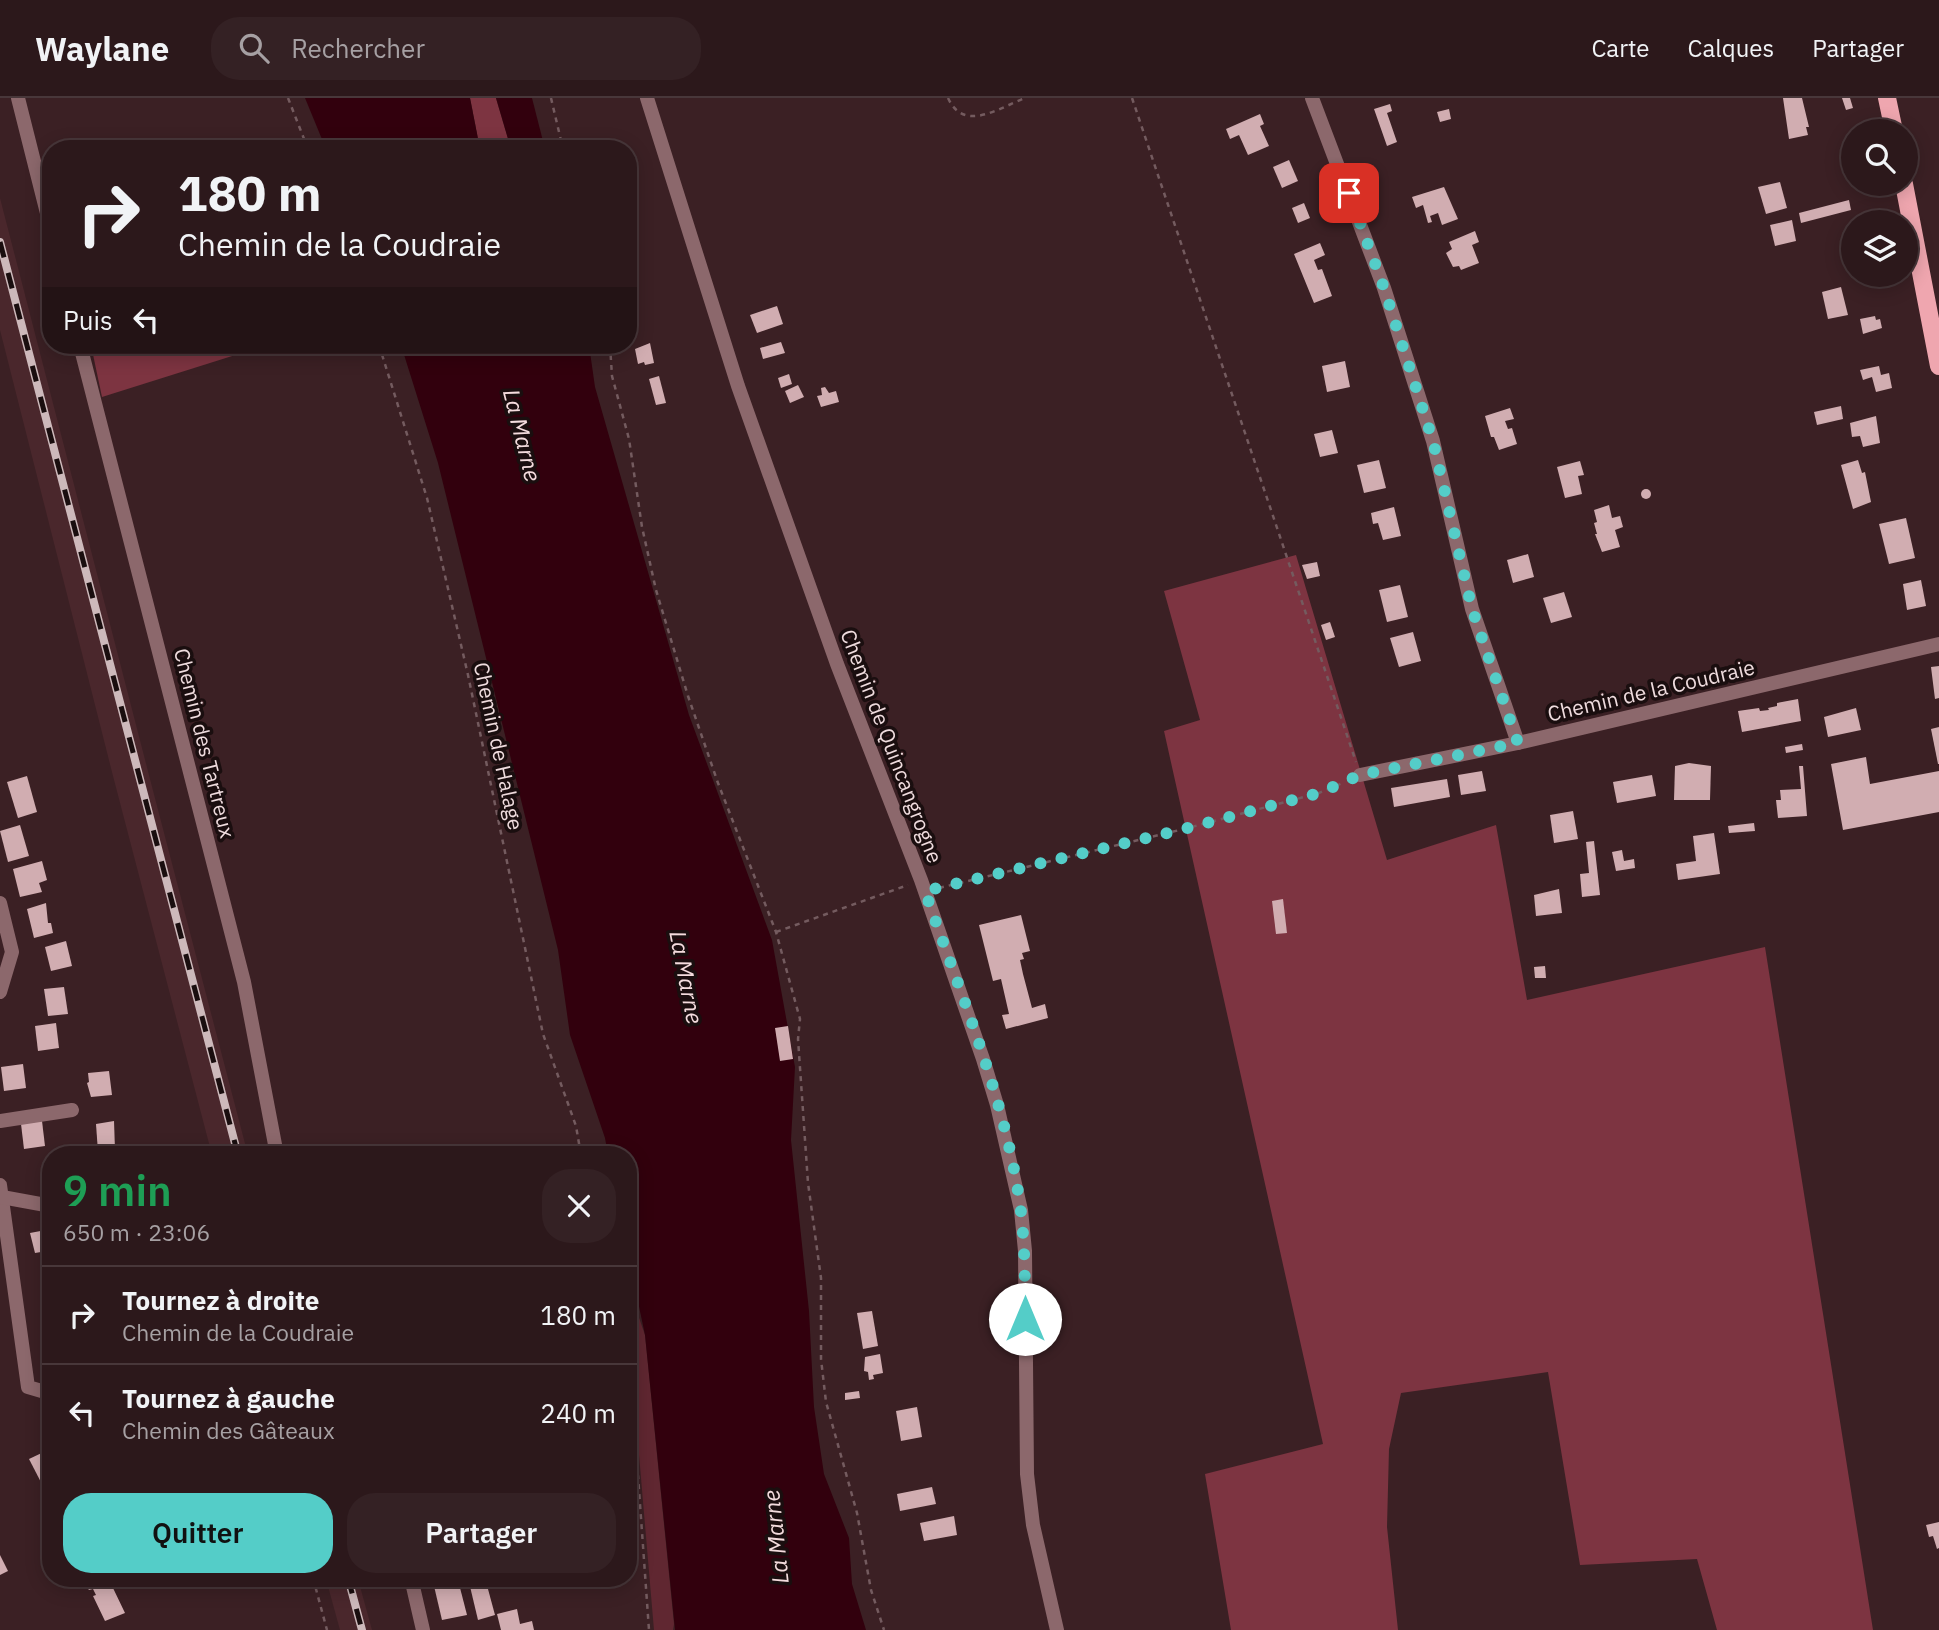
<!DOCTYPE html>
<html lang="fr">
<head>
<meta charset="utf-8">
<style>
	body { margin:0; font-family:"IBM Plex Sans",sans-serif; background:#342124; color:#f1f3f6; height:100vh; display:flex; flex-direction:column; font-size:26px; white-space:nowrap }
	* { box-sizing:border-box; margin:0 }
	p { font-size:23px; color:#a6a0a3 }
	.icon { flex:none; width:38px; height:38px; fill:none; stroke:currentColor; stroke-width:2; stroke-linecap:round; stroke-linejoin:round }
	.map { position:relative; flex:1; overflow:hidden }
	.sheet { position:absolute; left:42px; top:1048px; width:595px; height:441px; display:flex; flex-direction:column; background:#2c181b; border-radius:28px; box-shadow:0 4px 18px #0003,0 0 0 2px #48373a }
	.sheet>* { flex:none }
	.banner { position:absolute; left:42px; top:42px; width:595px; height:214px; border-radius:28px; box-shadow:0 4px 18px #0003,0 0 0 2px #48373a; background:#2c181b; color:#f1f3f6; overflow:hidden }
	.buttons { position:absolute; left:1841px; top:21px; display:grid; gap:14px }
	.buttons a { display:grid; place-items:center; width:77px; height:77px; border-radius:50%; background:#2c181b; box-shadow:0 4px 18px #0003,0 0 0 2px #48373a; font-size:35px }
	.pin { position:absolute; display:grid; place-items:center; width:60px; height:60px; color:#fff; margin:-30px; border-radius:14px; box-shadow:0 4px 10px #0006 }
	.me { position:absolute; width:77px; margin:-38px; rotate:0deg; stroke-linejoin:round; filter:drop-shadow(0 0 5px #0008) }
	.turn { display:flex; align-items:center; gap:24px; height:147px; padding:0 21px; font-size:32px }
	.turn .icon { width:91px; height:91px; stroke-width:2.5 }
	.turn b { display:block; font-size:49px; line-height:60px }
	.then { display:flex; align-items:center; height:66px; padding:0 21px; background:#0003; gap:14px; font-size:26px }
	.round { display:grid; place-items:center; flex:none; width:74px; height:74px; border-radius:28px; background:#342124 }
	.overview { display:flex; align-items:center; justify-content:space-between; height:119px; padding:0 21px }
	h1 { font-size:42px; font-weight:600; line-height:52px; color:#1e9e55 }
	.button { display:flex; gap:14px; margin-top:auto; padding:14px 21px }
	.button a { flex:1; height:80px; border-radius:28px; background:#54cdc8; color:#111; font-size:28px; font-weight:600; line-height:80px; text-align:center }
	.button a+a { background:#342124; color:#f1f3f6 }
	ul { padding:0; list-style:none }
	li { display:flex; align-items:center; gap:21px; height:98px; padding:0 21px; border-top:2px solid #48373a }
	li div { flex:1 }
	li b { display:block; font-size:26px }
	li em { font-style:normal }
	header { display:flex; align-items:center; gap:42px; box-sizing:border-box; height:98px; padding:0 35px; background:#2c181b; border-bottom:2px solid #48373a }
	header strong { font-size:33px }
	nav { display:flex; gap:38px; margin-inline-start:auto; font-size:24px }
	.search { width:490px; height:63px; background:#342124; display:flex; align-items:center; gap:18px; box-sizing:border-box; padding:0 24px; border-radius:28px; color:#a6a0a3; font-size:26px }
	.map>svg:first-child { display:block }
	.built { fill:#4a272c }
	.green { fill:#602731 }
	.forest { fill:#7d3441 }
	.water { fill:#32000d }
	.building { fill:#d1adb1 }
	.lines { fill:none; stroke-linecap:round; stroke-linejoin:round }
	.path { stroke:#745b5f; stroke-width:2.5; stroke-dasharray:5 5; stroke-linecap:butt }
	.minor { stroke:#8c686c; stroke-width:14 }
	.primary { stroke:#efa6af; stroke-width:18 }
	.rail-casing { stroke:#cdb9bb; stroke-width:8 }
	.rail { stroke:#1a0e0f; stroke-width:5; stroke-dasharray:16; stroke-linecap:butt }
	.route { stroke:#54cdc8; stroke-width:12; stroke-dasharray:0 21.6 }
	.labels { text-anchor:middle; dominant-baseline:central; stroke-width:7; stroke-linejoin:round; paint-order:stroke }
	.street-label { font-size:21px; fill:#efdcde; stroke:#1a0e0f }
	.water-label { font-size:23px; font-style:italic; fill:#f4dcde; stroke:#1a0e0f }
</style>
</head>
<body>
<header>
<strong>Waylane</strong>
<div class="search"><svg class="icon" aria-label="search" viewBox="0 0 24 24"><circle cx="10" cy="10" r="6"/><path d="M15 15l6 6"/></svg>Rechercher</div>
<nav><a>Carte</a><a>Calques</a><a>Partager</a></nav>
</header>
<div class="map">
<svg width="1939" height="1532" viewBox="0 0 1939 1532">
	<rect width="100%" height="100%" fill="#3b2024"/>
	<g class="built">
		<polygon points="0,100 150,681 248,1057 212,1057 113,678 0,232"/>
		<polygon points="326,1481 358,1481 372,1532 340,1532"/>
	</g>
	<polygon class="green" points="637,1214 645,1237 674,1526 673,1532 654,1532 628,1228 628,1219"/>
	<g class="forest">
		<polygon points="470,0 496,0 511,51 480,51"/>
		<polygon points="91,247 267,247 102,299"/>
		<polygon points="1296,457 1387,762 1496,727 1527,902 1765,849 1873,1532 1717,1532 1697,1461 1580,1467 1548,1274 1401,1295 1389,1351 1387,1429 1398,1532 1231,1532 1205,1376 1323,1346 1164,633 1200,622 1164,493"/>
	</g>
	<g class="water">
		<polygon points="305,0 470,0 480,51 326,51"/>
		<polygon points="496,0 532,0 545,51 511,51"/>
		<polygon points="401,247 589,247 595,289 689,617 772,842 795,969 791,1042 809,1213 814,1309 824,1376 849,1440 852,1486 866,1532 675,1532 645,1237 628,1156 628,1057 608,1057 605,1040 570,937 558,852 438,365"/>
	</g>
	<g class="building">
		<polygon points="1783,0 1802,0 1809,29 1806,29 1808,37 1789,41"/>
		<polygon points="1842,0 1850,0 1853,10 1846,12"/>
		<polygon points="1390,6 1392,13 1387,15 1397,44 1387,48 1374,11"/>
		<polygon points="1449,11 1451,21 1440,24 1437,14"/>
		<polygon points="1260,16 1264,26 1260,28 1269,48 1248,57 1239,37 1230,41 1226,31"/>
		<polygon points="1289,62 1298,83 1282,90 1273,69"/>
		<polygon points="1780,84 1787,110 1766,116 1758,89"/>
		<polygon points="1444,89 1458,121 1442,127 1438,115 1430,118 1432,124 1428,125 1423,107 1416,110 1412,99"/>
		<polygon points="1849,102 1851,112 1801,125 1799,115"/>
		<polygon points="1304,105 1310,120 1298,125 1292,110"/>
		<polygon points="1792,122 1796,143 1775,148 1770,127"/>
		<polygon points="1475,133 1479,144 1472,147 1479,165 1461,172 1459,168 1453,169 1446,155 1452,151 1449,144"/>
		<polygon points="1320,145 1325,157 1314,162 1318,172 1322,171 1332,198 1314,205 1294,156"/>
		<polygon points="1841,189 1848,217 1828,221 1822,194"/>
		<polygon points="777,208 783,226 757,235 750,217"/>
		<polygon points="1875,218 1876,222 1880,221 1882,230 1863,236 1860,221"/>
		<polygon points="781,244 785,255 763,261 760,250"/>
		<polygon points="650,245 654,265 645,267 644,264 638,266 635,251"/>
		<polygon points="1345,263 1350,289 1327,294 1322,268"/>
		<polygon points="1879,268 1881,277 1889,275 1892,290 1876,294 1872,279 1863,282 1860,272"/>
		<polygon points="789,276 792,286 781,290 778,280"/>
		<polygon points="659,278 666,305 656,307 649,281"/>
		<polygon points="798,287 804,299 790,305 785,293"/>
		<polygon points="825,289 829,295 836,293 839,304 821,309 817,298 822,297 821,290"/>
		<polygon points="1841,308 1843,321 1817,327 1814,314"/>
		<polygon points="1510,310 1514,321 1505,323 1508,331 1512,330 1517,346 1499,352 1494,339 1491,339 1485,318"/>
		<polygon points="1876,318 1880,345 1863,349 1860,338 1852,339 1850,325"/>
		<polygon points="1332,332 1338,355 1320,359 1314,336"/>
		<polygon points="1379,362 1386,390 1364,395 1357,367"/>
		<polygon points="1858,362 1862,375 1865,374 1871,404 1853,411 1841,367"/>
		<polygon points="1580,363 1584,377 1578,378 1582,396 1565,400 1557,369"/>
		<circle cx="1646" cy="396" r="5"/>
		<polygon points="1609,407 1612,420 1620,418 1623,429 1615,432 1620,449 1602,454 1595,436 1597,436 1594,425 1597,424 1594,412"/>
		<polygon points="1394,409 1401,438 1383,442 1378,425 1373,426 1371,415"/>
		<polygon points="1906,420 1915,460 1889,466 1879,426"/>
		<polygon points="1528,456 1534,479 1513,485 1507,462"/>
		<polygon points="1317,464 1320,478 1307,481 1302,467"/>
		<polygon points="1921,482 1926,508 1907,512 1903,486"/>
		<polygon points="1400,487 1408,519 1387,524 1379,492"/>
		<polygon points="1564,494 1572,519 1551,525 1543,500"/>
		<polygon points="1330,524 1335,539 1326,542 1321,527"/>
		<polygon points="1413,534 1421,563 1399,569 1390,540"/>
		<polygon points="1939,568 1939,600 1935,601 1931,569"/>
		<polygon points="1798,601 1801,623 1742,634 1738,613 1759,610 1760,613 1769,612 1768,610 1777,608 1777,605"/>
		<polygon points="1856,610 1861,632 1828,639 1824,619"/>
		<polygon points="1939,629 1939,666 1938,666 1931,631"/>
		<polygon points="1802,646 1803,652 1786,655 1785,649"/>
		<polygon points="1866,659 1870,686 1939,673 1939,714 1843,732 1831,666"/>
		<polygon points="1689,665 1711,668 1710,702 1674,702 1675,668"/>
		<polygon points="1799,668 1803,668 1807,718 1778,720 1776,702 1781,702 1780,692 1801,691"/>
		<polygon points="1482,673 1486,693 1461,697 1458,677"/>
		<polygon points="1652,677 1656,698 1617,705 1613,684"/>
		<polygon points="27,678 37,714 18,720 7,684"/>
		<polygon points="1447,681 1450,699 1394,709 1391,690"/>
		<polygon points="1573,713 1578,741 1554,745 1550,717"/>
		<polygon points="1754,725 1755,733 1729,735 1728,728"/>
		<polygon points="20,727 29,758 8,764 0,733"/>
		<polygon points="1714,735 1720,776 1678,782 1676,766 1696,763 1693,738"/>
		<polygon points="1594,743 1600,797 1582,799 1580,776 1589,775 1586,744"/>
		<polygon points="1622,752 1624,763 1634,761 1635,770 1616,773 1612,754"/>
		<polygon points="42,763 47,782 39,785 42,794 20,799 13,771"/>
		<polygon points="1559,791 1562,815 1536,818 1534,797"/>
		<polygon points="1283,801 1287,835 1276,836 1272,803"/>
		<polygon points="46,805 48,825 51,825 53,835 34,840 27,811"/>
		<polygon points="1021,817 1030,853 1022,855 1024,861 1020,862 1023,876 1032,910 1045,906 1048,920 1006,931 1002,917 1009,916 1001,881 993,883 979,827"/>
		<polygon points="66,843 72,868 51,873 45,849"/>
		<polygon points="1545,868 1546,880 1535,880 1534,869"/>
		<polygon points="64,889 68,916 48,918 44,891"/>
		<polygon points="56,925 59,950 38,953 35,928"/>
		<polygon points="788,928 793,961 780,963 775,930"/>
		<polygon points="23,966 26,990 4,993 1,969"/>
		<polygon points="109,973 112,997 91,999 87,985 89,984 88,975"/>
		<polygon points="42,1023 45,1048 24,1051 21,1026"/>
		<polygon points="114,1023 115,1052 98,1054 96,1026"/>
		<polygon points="51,1131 51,1168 44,1170 41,1154 35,1155 30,1135"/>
		<polygon points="51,1207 51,1229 50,1229 47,1220 43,1221 40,1210"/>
		<polygon points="872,1213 878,1248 863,1251 857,1215"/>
		<polygon points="880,1256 883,1275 873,1277 874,1281 869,1282 868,1274 864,1273 865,1259"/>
		<polygon points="859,1293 860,1300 845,1302 845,1295"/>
		<polygon points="917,1309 922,1339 901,1343 896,1313"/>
		<polygon points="48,1352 51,1357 51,1389 45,1392 29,1361"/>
		<polygon points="932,1389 936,1406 900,1413 897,1396"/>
		<polygon points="954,1418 957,1437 924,1443 920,1425"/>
		<polygon points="1939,1424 1939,1450 1937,1451 1933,1438 1929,1439 1926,1427"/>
		<polygon points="0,1457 8,1473 0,1477"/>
		<polygon points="80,1480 100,1480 103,1486 113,1481 115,1488 113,1490 125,1515 105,1523 93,1498 96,1497 93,1491 89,1492"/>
		<polygon points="468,1480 485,1480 495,1517 478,1522"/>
		<polygon points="458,1482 467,1517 442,1522 434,1488"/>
		<polygon points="517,1511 520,1526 532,1523 534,1532 501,1532 497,1516"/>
	</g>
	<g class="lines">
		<g class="path">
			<polyline points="288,0 308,51"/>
			<polyline points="551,0 563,51"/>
			<path d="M 948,0 C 964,35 999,10 1025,0"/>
			<polyline points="1132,0 1356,664"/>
			<polyline points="379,247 427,400 468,577 543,936 576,1028 581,1057"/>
			<polyline points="610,247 612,278 629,341 642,429 656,492 688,598 718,685 776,834 800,921 798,941 808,1085 821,1180 821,1261 826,1304 857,1415 871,1492 884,1532"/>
			<polyline points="939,790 1184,731 1319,695 1345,684"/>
			<polyline points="776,834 908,787"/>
			<polyline points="628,1317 638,1378 649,1532"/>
			<polyline points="313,1480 327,1532"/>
		</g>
		<g class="minor">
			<polyline points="18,0 51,131"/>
			<polyline points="647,0 738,288 837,566 921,782 983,961 997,1007 1021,1112 1025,1153 1027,1376 1033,1427 1057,1532"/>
			<polyline points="1312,0 1384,190 1433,343 1472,511 1518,645"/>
			<polyline points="80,247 244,884 277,1057"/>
			<polyline points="1360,677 1518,645 1939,546"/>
			<polyline points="0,805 12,854 0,894"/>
			<polyline points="0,1023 72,1012"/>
			<polyline points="0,1087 28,1289 45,1294 51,1307"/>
			<polyline points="2,1099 51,1108"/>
			<polyline points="411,1480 423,1532"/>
		</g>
		<g class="primary">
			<polyline points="1887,0 1894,33"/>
			<polyline points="1904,86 1939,268"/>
		</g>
		<defs>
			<g id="rail">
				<polyline points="0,144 238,1057"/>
				<polyline points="348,1480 362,1532"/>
			</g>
		</defs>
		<use href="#rail" class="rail-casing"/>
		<use href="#rail" class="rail"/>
	</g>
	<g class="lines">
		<path class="route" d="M 1025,1221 C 1025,1185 1025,1150 1021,1114 C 1007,1004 961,898 925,793 L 1184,731 L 1319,695 L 1360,677 L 1518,645 L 1472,511 L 1433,343 L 1384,190 L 1349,95"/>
	</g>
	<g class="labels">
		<g class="street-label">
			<text transform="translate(1651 592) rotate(-13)">Chemin de la Coudraie</text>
			<text transform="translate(205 645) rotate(76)">Chemin des Tartreux</text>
			<text transform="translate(499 648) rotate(78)">Chemin de Halage</text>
			<text transform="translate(892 648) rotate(69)">Chemin de Quincangrogne</text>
		</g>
		<g class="water-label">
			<text transform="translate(523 337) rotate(76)">La Marne</text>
			<text transform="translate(687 879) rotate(79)">La Marne</text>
			<text transform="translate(775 1439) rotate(-96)">La Marne</text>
		</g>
	</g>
</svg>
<div class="buttons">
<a><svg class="icon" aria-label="search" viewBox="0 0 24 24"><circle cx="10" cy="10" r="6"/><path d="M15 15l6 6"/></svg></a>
<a><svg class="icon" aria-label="layers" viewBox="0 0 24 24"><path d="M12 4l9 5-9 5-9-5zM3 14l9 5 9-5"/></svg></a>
</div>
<div class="pin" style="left:1349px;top:95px;background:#d93025"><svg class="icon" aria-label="arrive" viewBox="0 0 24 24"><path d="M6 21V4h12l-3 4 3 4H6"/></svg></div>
<svg class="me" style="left:1025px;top:1221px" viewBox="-20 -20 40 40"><circle r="19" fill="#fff"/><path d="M0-13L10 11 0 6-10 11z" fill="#54cdc8"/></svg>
<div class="banner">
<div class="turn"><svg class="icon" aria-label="right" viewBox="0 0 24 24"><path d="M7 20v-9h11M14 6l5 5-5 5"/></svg><div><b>180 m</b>Chemin de la Coudraie</div></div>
<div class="then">Puis<svg class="icon" aria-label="left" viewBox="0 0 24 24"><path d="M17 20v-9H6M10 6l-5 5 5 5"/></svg></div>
</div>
<section class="sheet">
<div class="overview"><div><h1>9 min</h1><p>650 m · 23:06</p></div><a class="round"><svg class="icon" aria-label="close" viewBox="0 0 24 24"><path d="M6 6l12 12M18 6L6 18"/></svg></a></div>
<ul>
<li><svg class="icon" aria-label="right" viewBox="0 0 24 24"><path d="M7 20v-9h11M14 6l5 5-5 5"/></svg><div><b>Tournez à droite</b><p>Chemin de la Coudraie</p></div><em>180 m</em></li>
<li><svg class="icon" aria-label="left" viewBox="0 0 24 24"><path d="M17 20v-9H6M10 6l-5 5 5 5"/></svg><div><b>Tournez à gauche</b><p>Chemin des Gâteaux</p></div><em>240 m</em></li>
</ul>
<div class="button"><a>Quitter</a><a>Partager</a></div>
</section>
</div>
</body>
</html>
